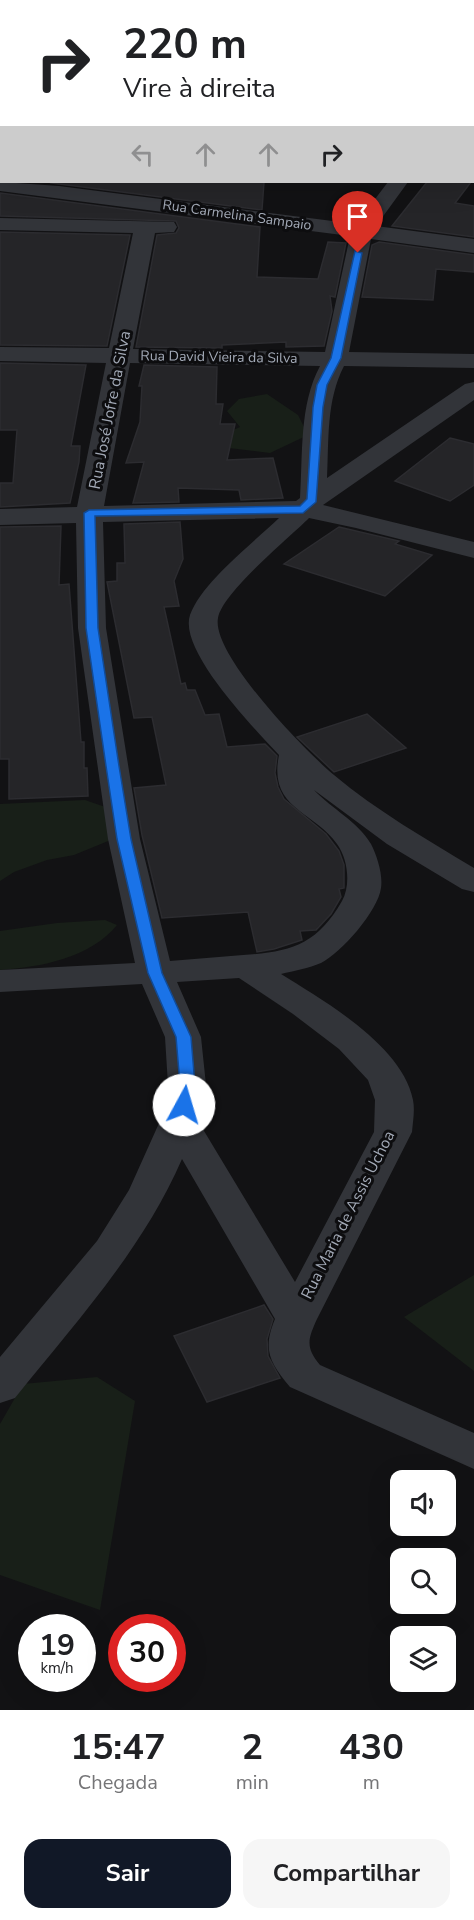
<!DOCTYPE html>
<html lang="pt">
<head>
<meta charset="utf-8">
<style>
	body { margin:0; font-family:"Nunito Sans",sans-serif; background:#f6f6f6; color:#202124; height:100vh; display:flex; flex-direction:column; font-size:22px; white-space:nowrap }
	* { box-sizing:border-box; margin:0 }
	p { font-size:20px; color:#757577 }
	.icon { flex:none; width:33px; height:33px; fill:none; stroke:currentColor; stroke-width:2; stroke-linecap:round; stroke-linejoin:round }
	.map { position:relative; height:1710px; overflow:hidden }
	.sheet { display:flex; flex-direction:column; background:#fff; flex:1 }
	.sheet>* { flex:none }
	.guide { position:absolute; left:0px; top:0px; width:474px; height:183px; box-shadow:0 6px 24px #0002; background:#fff; color:#202124; overflow:hidden }
	.tools { position:absolute; left:390px; top:1470px; display:grid; gap:12px }
	.tools a { display:grid; place-items:center; width:66px; height:66px; border-radius:12px; background:#fff; box-shadow:0 6px 24px #0002; font-size:30px }
	.speed { position:absolute; left:18px; top:1614px; display:flex; gap:12px; font-size:30px; font-weight:700; text-align:center }
	.speed>* { display:grid; place-content:center; width:78px; height:78px; border-radius:50%; background:#fff; box-shadow:0 6px 24px #0002; line-height:1 }
	.speed small { font-size:15px; font-weight:400 }
	.speed .limit { border:9px solid #d22; background:#fff; color:#111 }
	.pin { position:absolute; display:grid; place-items:center; width:51px; height:51px; color:#fff; margin:-62px -26px; border-radius:50% 50% 50% 0; rotate:-45deg; box-shadow:0 0 6px #0007 }
	.pin .icon { rotate:45deg }
	.me { position:absolute; width:66px; margin:-33px; rotate:6deg; stroke-linejoin:round; filter:drop-shadow(0 0 4px #0008) }
	.turn { display:flex; align-items:center; gap:21px; height:126px; padding:0 24px; font-size:27px }
	.turn .icon { width:78px; height:78px; stroke-width:2.5 }
	.turn b { display:block; font-size:42px; line-height:51px }
	.lanes { display:flex; align-items:center; height:57px; padding:0 24px; background:#0003; justify-content:center; gap:30px; direction:ltr }
	.lanes .off { opacity:.35 }
	.eta { display:flex; justify-content:space-evenly; align-items:center; height:102px; text-align:center }
	.eta b { font-size:36px; font-weight:700; line-height:42px }
	.cta { display:flex; gap:12px; margin-top:auto; padding:12px 24px }
	.cta a { flex:1; height:69px; border-radius:18px; background:#111827; color:#fff; font-size:24px; font-weight:700; line-height:69px; text-align:center }
	.cta a+a { background:#f6f6f6; color:#202124 }
	.map>svg:first-child { display:block }
	.green { fill:#181f18 }
	.building { fill:#252528; stroke:#2c2c30; stroke-width:1.5 }
	.lines { fill:none; stroke-linecap:round; stroke-linejoin:round }
	.minor { fill:#323439; fill-rule:evenodd }
	.major { fill:#4e5158; fill-rule:evenodd }
	.route { fill:#1a73e8; stroke:#114b97; stroke-width:1.5 }
	.labels { text-anchor:middle; dominant-baseline:central; stroke-width:6; stroke-linejoin:round; paint-order:stroke }
	.far-street-label { font-size:14px; fill:#a2a9b6; stroke:#0d0d0f }
	.street-label { font-size:16px; fill:#a2a9b6; stroke:#0d0d0f }
</style>
</head>
<body>
<div class="map">
<svg width="474" height="1710" viewBox="0 0 474 1710">
	<rect width="100%" height="100%" fill="#121214"/>
	<g class="green">
		<polygon points="267,394 298,415 308,435 270,453 229,448 210,441 240,427 227,411 239,399"/>
		<polygon points="85,800 114,810 118,837 74,855 47,860 14,872 0,881 0,804"/>
		<path d="M 105,920 L 117,925 C 90,958 41,967 0,970 L 0,931 L 57,923 Z"/>
		<polygon points="474,1275 474,1371 404,1317"/>
		<polygon points="97,1377 135,1401 100,1610 0,1575 0,1424 23,1384"/>
	</g>
	<g class="building">
		<polygon points="54,182 264,182 262,210 52,183"/>
		<polygon points="427,182 471,182 455,203 474,206 474,237 392,226"/>
		<polygon points="0,193 260,227 257,277 318,279 328,242 346,243 335,297 330,296 332,311 324,346 286,347 286,342 222,345 222,348 136,347 157,235 176,233 179,228 176,221 0,216"/>
		<polygon points="0,232 130,235 107,346 0,345"/>
		<polygon points="379,242 474,255 474,272 436,269 433,300 362,297 372,245"/>
		<polygon points="0,363 86,365 71,446 80,446 79,462 70,503 0,507 0,483 13,483 17,430 0,430"/>
		<polygon points="144,365 217,367 216,404 223,404 220,424 235,424 227,460 273,458 283,498 241,500 239,490 178,488 179,502 133,503 144,462 126,463 140,422 142,386 139,386"/>
		<polygon points="450,438 474,444 474,485 450,501 395,481"/>
		<polygon points="180,522 183,559 174,581 179,606 164,607 181,684 185,683 187,690 195,690 205,715 219,714 227,747 265,744 277,756 275,773 278,787 284,799 326,834 339,851 344,865 344,888 339,889 341,897 331,914 316,930 300,931 302,940 274,949 257,952 248,912 162,918 142,835 134,788 166,785 152,717 134,718 107,582 117,581 117,563 125,563 124,524"/>
		<polygon points="61,526 59,585 69,584 81,742 84,742 84,768 87,768 88,796 9,799 9,759 0,759 0,527"/>
		<polygon points="339,527 399,541 395,544 432,555 385,596 284,564"/>
		<polygon points="367,714 406,748 334,772 297,737"/>
		<polygon points="264,1305 273,1319 267,1339 268,1356 280,1378 207,1402 174,1336"/>
	</g>
	<g class="lines">
		<g class="minor">
			<polygon points="2,0 20,0 2,2"/>
			<polygon points="81,0 99,0 80,2"/>
			<polygon points="358,0 377,0 378,2 359,2"/>
			<polygon points="386,0 415,0 416,2 387,2"/>
			<rect x="472" y="4" width="2" height="10"/>
			<rect x="472" y="40" width="2" height="10"/>
			<rect x="472" y="78" width="2" height="12"/>
			<polygon points="2,100 2,113 0,114 0,101"/>
			<rect x="472" y="123" width="2" height="12"/>
			<path d="M 0,179 L 2,182 L 59,186 L 356,224 L 388,182 L 408,182 L 376,226 L 474,239 L 474,253 L 371,239 L 349,352 L 474,354 L 474,368 L 344,366 C 326,401 329,440 327,478 L 465,384 L 474,382 L 474,400 L 323,505 L 474,542 L 474,558 L 356,528 L 309,518 C 288,539 223,592 218,618 C 211,654 306,752 334,775 C 377,811 426,839 474,868 L 474,892 L 462,889 L 387,844 L 314,790 C 332,809 357,821 371,844 C 377,856 383,874 381,888 C 378,911 341,953 321,963 C 309,968 294,971 281,974 C 324,1001 402,1045 413,1100 C 415,1110 413,1121 412,1132 L 317,1319 C 308,1339 305,1347 320,1365 L 474,1433 L 474,1469 L 290,1387 C 270,1363 262,1350 275,1319 L 182,1159 C 143,1249 76,1322 15,1398 L 0,1403 L 0,1357 L 97,1241 L 129,1190 L 160,1121 L 168,1085 L 165,1037 L 142,984 L 0,992 L 0,970 L 135,963 L 108,839 L 78,628 L 76,523 L 0,525 L 0,509 L 77,507 L 106,363 L 0,361 L 0,347 L 109,348 L 133,233 L 0,230 L 0,218 L 174,222 L 177,227 L 174,232 L 155,233 L 133,349 L 325,352 L 350,236 L 0,191 ZM 130,363 L 320,366 C 299,405 303,454 300,498 L 296,501 L 104,506 ZM 279,518 C 253,543 202,582 190,615 C 178,651 256,730 279,755 C 268,809 313,810 337,844 C 348,859 351,885 342,901 C 317,945 290,952 243,955 C 219,957 194,959 170,961 L 140,839 L 106,628 L 103,522 ZM 239,978 L 293,1014 L 339,1049 L 368,1080 L 375,1100 L 374,1132 L 295,1282 L 198,1121 L 206,1085 L 201,1037 L 177,982 Z"/>
		</g>
		<g class="major">
			<polygon points="308,0 328,0 329,2 309,2"/>
			<polygon points="472,65 474,66 474,78 472,77"/>
		</g>
	</g>
	<polygon class="route" points="355,251 362,253 341,358 327,385 323,407 316,502 303,513 95,516 98,628 119,766 131,839 162,973 191,1037 195,1085 192,1105 184,1110 176,1105 180,1085 176,1037 148,973 117,839 106,766 86,628 84,513 89,510 300,506 307,499 313,407 317,385 331,358"/>
	<g class="labels">
		<g class="far-street-label">
			<text transform="translate(237 215) rotate(8)">Rua Carmelina Sampaio</text>
			<text transform="translate(219 357) rotate(1)">Rua David Vieira da Silva</text>
		</g>
		<g class="street-label">
			<text transform="translate(110 410) rotate(-79)">Rua José Jofre da Silva</text>
			<text transform="translate(348 1215) rotate(-63)">Rua Maria de Assis Uchoa</text>
		</g>
	</g>
</svg>
<div class="tools">
<a><svg class="icon" aria-label="sound" viewBox="0 0 24 24"><path d="M4 9h4l5-4v14l-5-4H4zM17 9q2 3 0 6"/></svg></a>
<a><svg class="icon" aria-label="search" viewBox="0 0 24 24"><circle cx="10" cy="10" r="6"/><path d="M15 15l6 6"/></svg></a>
<a><svg class="icon" aria-label="layers" viewBox="0 0 24 24"><path d="M12 4l9 5-9 5-9-5zM3 14l9 5 9-5"/></svg></a>
</div>
<div class="speed"><div>19<small>km/h</small></div><div class="limit">30</div></div>
<div class="pin" style="left:358px;top:253px;background:#d93025"><svg class="icon" aria-label="arrive" viewBox="0 0 24 24"><path d="M6 21V4h12l-3 4 3 4H6"/></svg></div>
<svg class="me" style="left:184px;top:1105px" viewBox="-20 -20 40 40"><circle r="19" fill="#fff"/><path d="M0-13L10 11 0 6-10 11z" fill="#1a73e8"/></svg>
<div class="guide">
<div class="turn"><svg class="icon" aria-label="right" viewBox="0 0 24 24"><path d="M7 20v-9h11M14 6l5 5-5 5"/></svg><div><b>220 m</b>Vire à direita</div></div>
<div class="lanes"><svg class="icon off" aria-label="left" viewBox="0 0 24 24"><path d="M17 20v-9H6M10 6l-5 5 5 5"/></svg><svg class="icon off" aria-label="ahead" viewBox="0 0 24 24"><path d="M12 20V5M6 11l6-6 6 6"/></svg><svg class="icon off" aria-label="ahead" viewBox="0 0 24 24"><path d="M12 20V5M6 11l6-6 6 6"/></svg><svg class="icon" aria-label="right" viewBox="0 0 24 24"><path d="M7 20v-9h11M14 6l5 5-5 5"/></svg></div>
</div>
</div>
<section class="sheet">
<div class="eta">
<div><b>15:47</b><p>Chegada</p></div>
<div><b>2</b><p>min</p></div>
<div><b>430</b><p>m</p></div>
</div>
<div class="cta"><a>Sair</a><a>Compartilhar</a></div>
</section>
</body>
</html>
